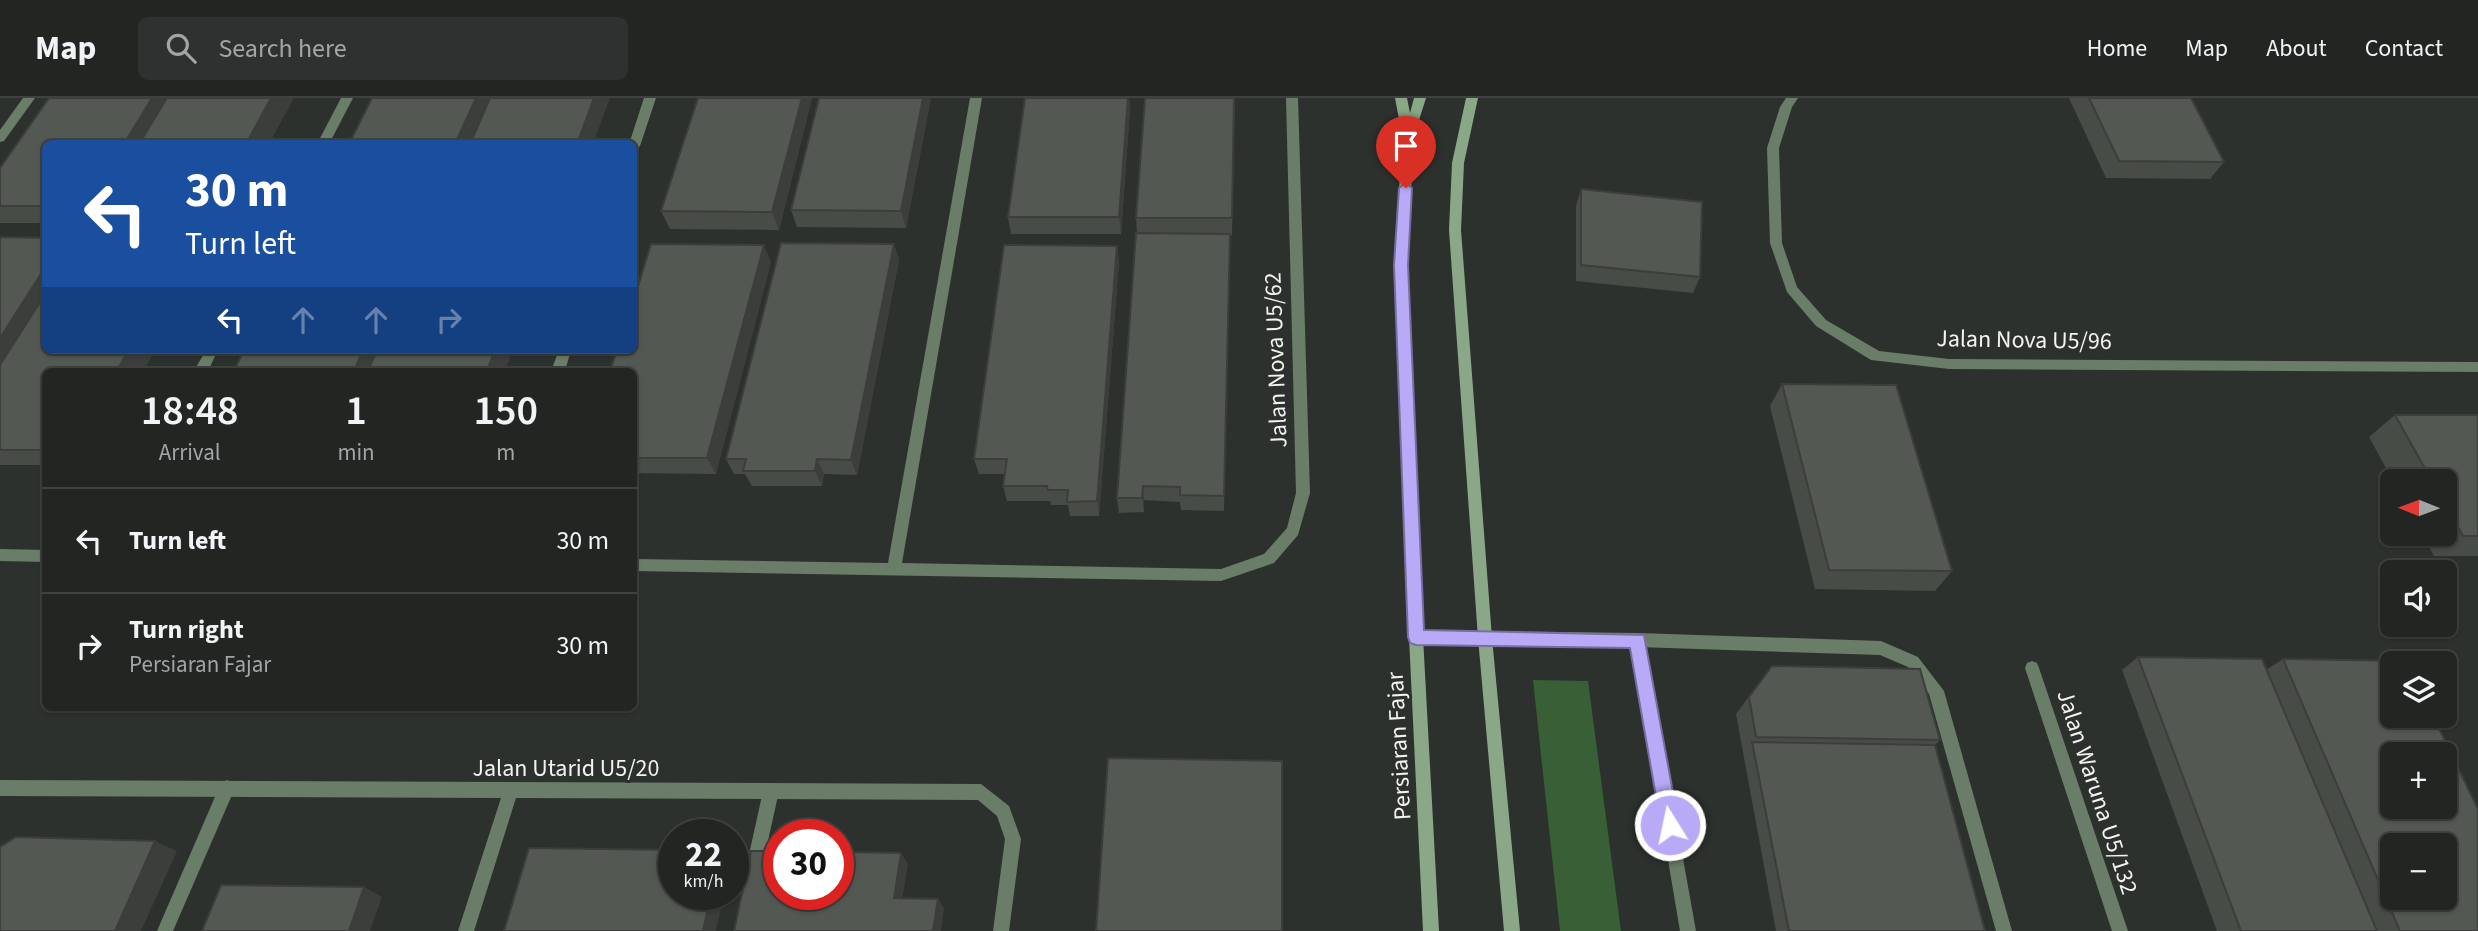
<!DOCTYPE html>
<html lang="en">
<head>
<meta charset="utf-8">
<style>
	body { margin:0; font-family:"Source Sans 3",sans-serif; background:#2e312f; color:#f1f3f6; height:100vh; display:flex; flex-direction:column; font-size:26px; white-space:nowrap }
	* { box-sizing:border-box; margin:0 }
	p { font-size:23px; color:#a2a5a5 }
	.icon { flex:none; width:38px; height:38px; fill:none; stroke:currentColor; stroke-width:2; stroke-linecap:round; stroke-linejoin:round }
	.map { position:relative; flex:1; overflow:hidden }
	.side { position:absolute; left:42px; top:270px; width:595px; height:343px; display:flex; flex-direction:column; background:#222522; border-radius:10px; box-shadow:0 2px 5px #0004,0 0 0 2px #3f4240 }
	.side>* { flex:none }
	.hud { position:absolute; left:42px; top:42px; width:595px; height:214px; border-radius:10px; box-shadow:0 2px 5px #0004,0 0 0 2px #3f4240; background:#1a4fa0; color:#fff; overflow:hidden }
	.needle { width:46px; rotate:271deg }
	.buttons { position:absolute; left:2380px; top:371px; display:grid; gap:14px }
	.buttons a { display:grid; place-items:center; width:77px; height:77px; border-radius:10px; background:#222522; box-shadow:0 2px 5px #0004,0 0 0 2px #3f4240; font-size:35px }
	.speed { position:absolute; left:658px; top:721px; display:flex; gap:14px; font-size:35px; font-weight:700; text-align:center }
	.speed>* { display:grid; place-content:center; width:91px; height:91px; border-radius:50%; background:#222522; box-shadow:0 2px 5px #0004,0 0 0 2px #3f4240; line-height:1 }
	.speed small { font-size:18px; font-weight:400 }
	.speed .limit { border:10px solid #d22; background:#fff; color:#111 }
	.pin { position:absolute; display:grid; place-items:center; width:60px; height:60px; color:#fff; margin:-72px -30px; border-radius:50% 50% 50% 0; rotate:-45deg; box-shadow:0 0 7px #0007 }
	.pin .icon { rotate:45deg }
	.me { position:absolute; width:77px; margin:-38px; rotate:350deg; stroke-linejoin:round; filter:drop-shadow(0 0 5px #0008) }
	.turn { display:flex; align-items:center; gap:24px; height:147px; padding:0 28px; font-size:32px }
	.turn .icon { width:91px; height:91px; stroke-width:2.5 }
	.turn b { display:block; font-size:49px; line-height:60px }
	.lanes { display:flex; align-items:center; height:66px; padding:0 28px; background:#0003; justify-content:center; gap:35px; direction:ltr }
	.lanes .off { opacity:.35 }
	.eta { display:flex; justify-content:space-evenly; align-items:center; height:119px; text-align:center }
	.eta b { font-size:42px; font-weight:600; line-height:49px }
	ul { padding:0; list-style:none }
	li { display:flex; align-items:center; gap:21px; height:105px; padding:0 28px; border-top:2px solid #3f4240 }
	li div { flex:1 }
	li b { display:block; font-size:26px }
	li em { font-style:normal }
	header { display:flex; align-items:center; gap:42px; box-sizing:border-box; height:98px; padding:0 35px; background:#222522; border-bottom:2px solid #3f4240 }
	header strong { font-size:33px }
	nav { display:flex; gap:38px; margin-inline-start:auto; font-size:24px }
	.search { width:490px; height:63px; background:#2e312f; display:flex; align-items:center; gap:18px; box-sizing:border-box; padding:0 24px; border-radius:10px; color:#a2a5a5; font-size:26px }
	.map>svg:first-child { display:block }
	.green { fill:#385f35 }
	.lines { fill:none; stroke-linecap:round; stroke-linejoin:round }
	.service { fill:#6a7d68; fill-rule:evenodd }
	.minor { fill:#6a7d68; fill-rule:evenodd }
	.secondary { fill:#8aa887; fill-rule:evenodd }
	.wall { fill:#484c47 }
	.shaded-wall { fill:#3b3e3a }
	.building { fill:#545853; stroke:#3b3e3a; stroke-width:2; fill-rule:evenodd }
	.route { fill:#b9aaf7; stroke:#786ea1; stroke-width:2 }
	.labels { text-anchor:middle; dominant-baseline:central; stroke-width:6; stroke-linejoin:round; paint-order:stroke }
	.street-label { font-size:24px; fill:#f2f4f1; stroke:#2d312d }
</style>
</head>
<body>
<header>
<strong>Map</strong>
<div class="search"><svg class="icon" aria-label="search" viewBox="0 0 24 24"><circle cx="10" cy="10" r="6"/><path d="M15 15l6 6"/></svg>Search here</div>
<nav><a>Home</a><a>Map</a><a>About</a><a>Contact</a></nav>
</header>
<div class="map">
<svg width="2478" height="833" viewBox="0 0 2478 833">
	<rect width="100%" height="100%" fill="#2d312d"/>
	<polygon class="green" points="1533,582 1588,583 1621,833 1560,833"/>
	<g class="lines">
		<g class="service">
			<polygon points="1638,535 1881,543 1918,559 1944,593 2012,833 1996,833 1929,596 1908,569 1880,557 1638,549 1633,547 1631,542 1633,537"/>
			<polygon points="227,682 233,685 235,690 173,833 157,833 221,685"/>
			<polygon points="771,685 777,688 779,693 762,770 760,776 754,778 748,776 746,770 763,693 765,688"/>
		</g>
		<g class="minor">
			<polygon points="23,0 35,0 4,43 0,44 0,32"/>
			<polygon points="341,0 353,0 329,46 317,46"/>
			<polygon points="644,0 656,0 640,48 634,52 634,46 629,46"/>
			<polygon points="970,0 982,0 902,465 1221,471 1264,456 1287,430 1296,395 1286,0 1298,0 1310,395 1298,437 1274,465 1221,483 634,473 634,461 888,465"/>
			<polygon points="1786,0 1798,0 1792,9 1779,50 1782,145 1797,189 1826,222 1879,253 1949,261 2478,264 2478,274 1949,271 1871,262 1816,228 1787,194 1770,145 1767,50 1780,9"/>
			<polygon points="206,252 218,252 208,273 194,273"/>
			<polygon points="559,252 571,252 565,273 551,273"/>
			<polygon points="0,451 46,452 46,464 0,463"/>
			<polygon points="1416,532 1638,535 1643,537 1696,833 1680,833 1632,549 1416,546 1411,544 1409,539 1411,534"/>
			<polygon points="2032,563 2037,565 2039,570 2128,833 2112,833 2025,570 2027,565"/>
			<polygon points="0,682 981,686 1009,708 1021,741 1009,833 993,833 1005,741 997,718 978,702 516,700 474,833 458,833 501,700 0,698"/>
		</g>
		<g class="secondary">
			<polygon points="1395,0 1407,0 1410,15 1414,0 1426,0 1414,38 1407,167 1423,539 1439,833 1423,833 1409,539 1395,167 1402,37"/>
			<polygon points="1466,0 1478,0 1464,65 1461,132 1492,540 1520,833 1504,833 1478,540 1449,132 1452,65"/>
		</g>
	</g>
	<g class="wall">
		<polygon points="49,0 292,0 293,2 46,46 46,125 0,125 0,70"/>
		<polygon points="812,0 779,132 670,131 661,113"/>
		<polygon points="819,0 931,0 906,130 797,129 791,112"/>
		<polygon points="1025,0 1129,0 1130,10 1121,136 1011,136 1008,119"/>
		<polygon points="1235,0 1232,137 1230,137 1224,413 1181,412 1180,404 1144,402 1144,414 1119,415 1117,400 1137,135 1136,120"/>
		<polygon points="2069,0 2191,0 2224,64 2210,81 2106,80"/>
		<polygon points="1581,91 1700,179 1693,195 1576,183 1576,108"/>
		<polygon points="0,139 155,252 143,273 46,273 46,367 0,367"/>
		<polygon points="894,146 899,162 857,377 824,376 822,388 752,388 745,376 734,376 726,361"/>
		<polygon points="1117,148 1119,164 1099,418 1070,418 1068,407 1051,407 1050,403 1007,403 1003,388 1005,376 979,376 974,361"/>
		<polygon points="771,164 716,376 634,375 634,273"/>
		<polygon points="1782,286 1952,473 1935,493 1815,491 1770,308"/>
		<polygon points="2395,317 2478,317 2478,458 2434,458 2422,436 2445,436 2445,383 2393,383 2369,339"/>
		<polygon points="2138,559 2266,572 2283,561 2478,833 2217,833 2122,572"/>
		<polygon points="1772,568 1940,642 1935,647 1985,833 1776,833 1736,616"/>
	</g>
	<g class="shaded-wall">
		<polygon points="152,0 179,0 150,46 124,46"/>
		<polygon points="271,0 292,0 293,2 269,46 246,46"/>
		<polygon points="476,0 494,0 474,46 455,46"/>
		<polygon points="594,0 610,0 593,46 577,46"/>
		<polygon points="802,0 812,0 779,132 772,114"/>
		<polygon points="923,0 931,0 906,130 901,113"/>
		<polygon points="1128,0 1129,0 1130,10 1121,136 1119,119"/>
		<polygon points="894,146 899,162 857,377 851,362"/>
		<polygon points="764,147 771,164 716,376 707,360"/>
		<polygon points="1117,148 1119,164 1099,418 1097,403"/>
		<polygon points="46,168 46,215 0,288 0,240"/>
		<polygon points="128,252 155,252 143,273 117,273"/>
		<polygon points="363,252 384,252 375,273 354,273"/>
		<polygon points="495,252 513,252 505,273 487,273"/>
		<polygon points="817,361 824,376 822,388 815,373"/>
		<polygon points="1143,388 1144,402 1144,414 1142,400"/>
		<polygon points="155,743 177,753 141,833 115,833"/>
		<polygon points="901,755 908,766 901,809 894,800"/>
		<polygon points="364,789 382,799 370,833 349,833"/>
		<polygon points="711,796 724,796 716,833 703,833"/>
		<polygon points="938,801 944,810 941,833 933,833"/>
	</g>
	<g class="building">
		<polygon points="49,0 152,0 124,46 46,46 46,108 0,108 0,70"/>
		<polygon points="167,0 271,0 246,46 139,46"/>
		<polygon points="372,0 476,0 455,46 349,46"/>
		<polygon points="490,0 594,0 577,46 470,46"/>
		<polygon points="698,0 802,0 772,114 661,113"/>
		<polygon points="819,0 923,0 901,113 791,112"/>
		<polygon points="1025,0 1128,0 1119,119 1008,119"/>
		<polygon points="1145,0 1234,0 1232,120 1136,120"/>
		<polygon points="2089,0 2191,0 2224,64 2119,63"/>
		<polygon points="1581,91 1702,104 1700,179 1581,167"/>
		<polygon points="1136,135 1230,136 1224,398 1180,397 1180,389 1143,388 1142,400 1117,400"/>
		<polygon points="0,139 46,140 46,168 0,240"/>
		<polygon points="781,145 894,146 851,362 817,361 815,373 743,373 746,361 726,361"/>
		<polygon points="651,146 764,147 707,360 634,360 634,273 610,273 617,252 634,252 634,201"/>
		<polygon points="1004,147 1117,148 1097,403 1067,404 1068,392 1048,392 1047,388 1003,388 1007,361 974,361"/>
		<polygon points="46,195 46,252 128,252 117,273 46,273 46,352 0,352 0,267"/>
		<polygon points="244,252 363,252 354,273 234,273"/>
		<polygon points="377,252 495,252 487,273 368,273"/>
		<polygon points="1782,286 1896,287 1952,473 1829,472"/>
		<polygon points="2395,317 2478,317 2478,438 2463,438 2445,405 2445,383 2432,383"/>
		<polygon points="2138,559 2262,561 2377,833 2241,833"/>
		<path d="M 2283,561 L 2406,563 L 2407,565 L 2392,565 L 2392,618 L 2433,618 L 2478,711 L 2478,833 L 2400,833 ZM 2392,656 L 2445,656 L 2445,709 L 2392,709 ZM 2392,747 L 2445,747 L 2445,800 L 2392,800 Z"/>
		<polygon points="1772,568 1920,571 1940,642 1756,639 1749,599"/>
		<polygon points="1752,644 1935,647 1985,833 1789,833"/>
		<polygon points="1108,660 1282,663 1282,833 1096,833"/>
		<polygon points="16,739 155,743 115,833 0,833 0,749"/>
		<polygon points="529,750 674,752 674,796 711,796 703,833 504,833"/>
		<polygon points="751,753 779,753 779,796 838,796 838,754 901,755 894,800 938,801 933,833 734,833"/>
		<polygon points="221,787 364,789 349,833 202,833"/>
	</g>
	<polygon class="route" points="1406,85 1412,90 1408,167 1424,532 1644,537 1679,727 1676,734 1670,736 1663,734 1661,727 1630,550 1416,547 1410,545 1408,539 1394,167 1399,90"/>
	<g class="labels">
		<g class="street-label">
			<text transform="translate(2024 242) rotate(1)">Jalan Nova U5/96</text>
			<text transform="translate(1276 262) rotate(-92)">Jalan Nova U5/62</text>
			<text transform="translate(1399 648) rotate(-93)">Persiaran Fajar</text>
			<text x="566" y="670">Jalan Utarid U5/20</text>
			<text transform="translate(2097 694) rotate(72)">Jalan Waruna U5/132</text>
		</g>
	</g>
</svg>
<div class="buttons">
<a><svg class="needle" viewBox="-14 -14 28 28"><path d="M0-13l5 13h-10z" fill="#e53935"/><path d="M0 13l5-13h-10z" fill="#a2a5a5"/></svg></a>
<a><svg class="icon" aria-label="sound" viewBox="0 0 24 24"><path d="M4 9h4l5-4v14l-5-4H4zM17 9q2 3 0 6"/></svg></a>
<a><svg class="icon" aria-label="layers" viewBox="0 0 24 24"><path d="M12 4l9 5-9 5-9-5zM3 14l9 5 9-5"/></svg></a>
<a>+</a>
<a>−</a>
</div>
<div class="speed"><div>22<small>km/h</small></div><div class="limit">30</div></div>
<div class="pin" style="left:1406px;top:90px;background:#d93025"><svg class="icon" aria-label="arrive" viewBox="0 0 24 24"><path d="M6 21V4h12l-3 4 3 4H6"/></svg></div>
<svg class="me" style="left:1670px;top:727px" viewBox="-20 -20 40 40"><circle r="17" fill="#b9aaf7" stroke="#fff" stroke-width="3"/><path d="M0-11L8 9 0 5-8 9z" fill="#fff"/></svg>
<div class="hud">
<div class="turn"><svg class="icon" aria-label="left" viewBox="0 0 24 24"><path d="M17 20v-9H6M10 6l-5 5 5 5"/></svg><div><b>30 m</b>Turn left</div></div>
<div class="lanes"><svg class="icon" aria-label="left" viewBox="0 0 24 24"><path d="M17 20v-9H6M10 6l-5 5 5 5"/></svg><svg class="icon off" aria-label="ahead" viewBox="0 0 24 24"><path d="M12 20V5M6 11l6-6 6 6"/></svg><svg class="icon off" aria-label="ahead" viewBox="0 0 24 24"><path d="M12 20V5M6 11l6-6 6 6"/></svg><svg class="icon off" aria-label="right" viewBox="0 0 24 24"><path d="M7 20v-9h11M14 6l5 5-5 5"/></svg></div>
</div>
<section class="side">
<div class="eta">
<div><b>18:48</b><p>Arrival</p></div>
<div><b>1</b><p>min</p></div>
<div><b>150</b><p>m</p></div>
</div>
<ul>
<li><svg class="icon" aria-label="left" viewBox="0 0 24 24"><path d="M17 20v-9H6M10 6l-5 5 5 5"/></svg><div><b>Turn left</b></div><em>30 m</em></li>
<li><svg class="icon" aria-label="right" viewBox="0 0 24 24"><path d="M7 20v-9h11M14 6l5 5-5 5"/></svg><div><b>Turn right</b><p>Persiaran Fajar</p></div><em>30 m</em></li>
</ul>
</section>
</div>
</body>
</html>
